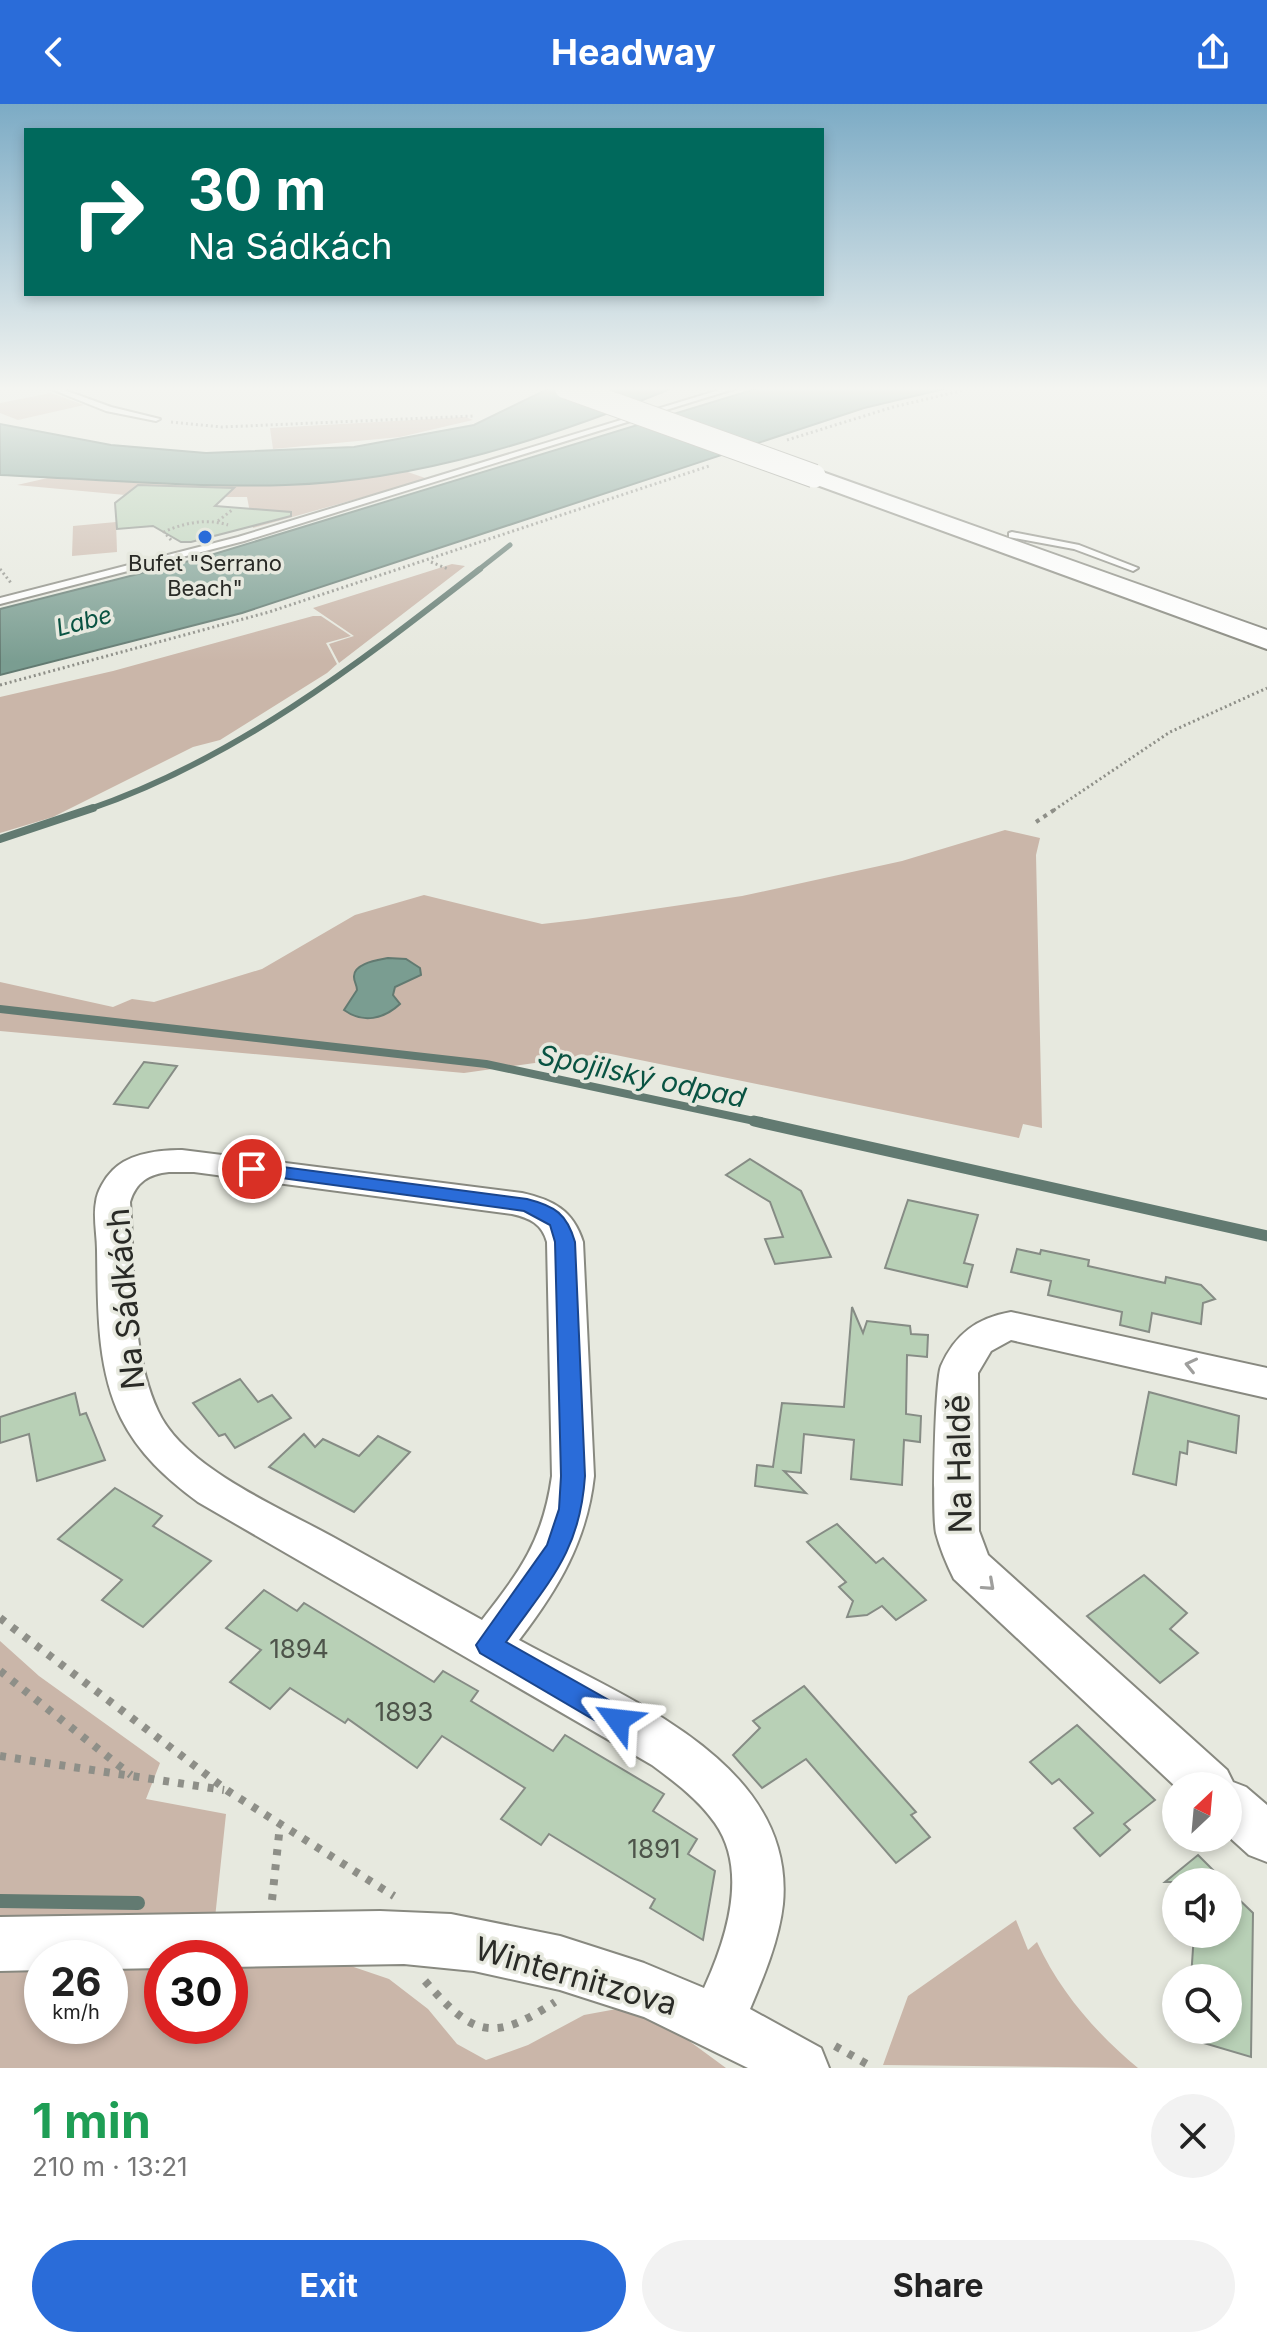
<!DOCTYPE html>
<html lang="en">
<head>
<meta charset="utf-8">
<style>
	body { margin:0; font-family:Inter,sans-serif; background:#f2f2f2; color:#222; height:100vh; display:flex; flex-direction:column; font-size:30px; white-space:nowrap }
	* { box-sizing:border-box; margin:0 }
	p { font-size:26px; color:#767676 }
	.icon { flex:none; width:44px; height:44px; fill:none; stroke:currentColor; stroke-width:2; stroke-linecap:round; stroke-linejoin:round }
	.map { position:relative; height:1964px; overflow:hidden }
	.drawer { display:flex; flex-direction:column; background:#fff; flex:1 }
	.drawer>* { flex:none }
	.banner { position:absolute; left:24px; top:24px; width:800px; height:168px; border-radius:0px; box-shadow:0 4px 12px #0003; background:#00695c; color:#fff; overflow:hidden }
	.needle { width:52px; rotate:26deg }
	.fabs { position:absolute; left:1162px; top:1668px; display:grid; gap:16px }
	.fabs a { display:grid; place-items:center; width:80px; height:80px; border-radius:50%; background:#fff; box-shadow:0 4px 12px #0003; font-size:40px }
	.speed { position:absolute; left:24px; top:1836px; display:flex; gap:16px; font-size:40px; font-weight:700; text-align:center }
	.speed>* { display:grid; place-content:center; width:104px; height:104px; border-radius:50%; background:#fff; box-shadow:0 4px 12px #0003; line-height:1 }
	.speed small { font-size:20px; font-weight:400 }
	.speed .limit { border:12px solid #d22; background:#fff; color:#111 }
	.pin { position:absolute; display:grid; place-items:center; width:68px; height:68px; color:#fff; margin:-34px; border:4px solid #fff; border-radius:50%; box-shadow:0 2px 8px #0007 }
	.me { position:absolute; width:88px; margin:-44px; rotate:300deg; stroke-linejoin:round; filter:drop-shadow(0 0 6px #0008) }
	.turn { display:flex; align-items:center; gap:28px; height:168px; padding:0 32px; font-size:36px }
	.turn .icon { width:104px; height:104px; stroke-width:2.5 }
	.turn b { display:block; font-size:56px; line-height:68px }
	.round { display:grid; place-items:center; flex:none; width:84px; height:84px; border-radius:42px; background:#f2f2f2 }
	.headline { display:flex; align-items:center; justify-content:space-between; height:136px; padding:0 32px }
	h1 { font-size:48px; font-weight:700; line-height:60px; color:#1e9e55 }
	.cta { display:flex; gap:16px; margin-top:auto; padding:16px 32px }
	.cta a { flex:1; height:92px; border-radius:48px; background:#2a6cd9; color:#fff; font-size:32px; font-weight:700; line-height:92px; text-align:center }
	.cta a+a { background:#f2f2f2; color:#222 }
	header { display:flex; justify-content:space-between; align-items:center; height:104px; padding:0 32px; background:#2a6cd9; color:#fff; font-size:36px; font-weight:700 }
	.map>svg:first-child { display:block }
	.green { fill:#cab6a9; fill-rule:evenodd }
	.water { fill:#7a9d91; stroke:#627a71; stroke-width:2 }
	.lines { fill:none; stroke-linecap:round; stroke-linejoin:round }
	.stream-far4 { stroke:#627a71; stroke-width:5 }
	.stream-far3 { stroke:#627a71; stroke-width:6 }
	.stream-far2 { stroke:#627a71; stroke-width:8 }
	.stream-far1 { stroke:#627a71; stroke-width:11 }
	.stream { stroke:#627a71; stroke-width:14 }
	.building { fill:#b8d0b6; stroke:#868c85; stroke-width:2 }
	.service-casing { stroke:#888980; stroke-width:4 }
	.minor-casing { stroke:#888980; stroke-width:4 }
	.primary-casing { stroke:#888980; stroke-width:4 }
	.path-far2 { stroke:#8e8f88; stroke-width:3; stroke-dasharray:2 3; stroke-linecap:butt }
	.path-far1 { stroke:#8e8f88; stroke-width:4; stroke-dasharray:4 5; stroke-linecap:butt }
	.path { stroke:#8e8f88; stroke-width:8; stroke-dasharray:6 9; stroke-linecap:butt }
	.service { fill:#fff; fill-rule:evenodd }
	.minor { fill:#fff; fill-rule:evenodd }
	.primary { fill:#fff; fill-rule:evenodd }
	.primary-bridge-casing { stroke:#888980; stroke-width:25; stroke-linecap:butt }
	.primary-bridge { stroke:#fff; stroke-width:23 }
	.oneway { stroke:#9f9f9d }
	.route { fill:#2a6cd9; stroke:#1b468d; stroke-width:2 }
	.poi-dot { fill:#2a6cd9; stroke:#e7e9df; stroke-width:3 }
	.labels { text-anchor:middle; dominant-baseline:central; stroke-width:7; stroke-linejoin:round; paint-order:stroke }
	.far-poi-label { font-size:22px; fill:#292a26; stroke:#e7e9df }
	.far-water-label { font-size:24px; font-style:italic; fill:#095342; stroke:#e7e9df }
	.near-number-label { font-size:26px; fill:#4d544a }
	.water-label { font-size:28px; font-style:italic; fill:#095342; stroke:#e7e9df }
	.near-street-label { font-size:32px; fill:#292a26; stroke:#e7e9df }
</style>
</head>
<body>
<header><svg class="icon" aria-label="back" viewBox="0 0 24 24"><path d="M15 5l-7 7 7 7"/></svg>Headway<svg class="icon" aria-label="share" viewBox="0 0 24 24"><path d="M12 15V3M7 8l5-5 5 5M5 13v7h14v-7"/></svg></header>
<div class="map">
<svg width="1267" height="1964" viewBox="0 0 1267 1964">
	<rect width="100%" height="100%" fill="#e7e9df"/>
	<g class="green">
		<polygon points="51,289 84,301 18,316 0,309 0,299"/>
		<polygon points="465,313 473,316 400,333 273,345 270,324"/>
		<polygon points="402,366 428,375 253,424 247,393 147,393 17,381 52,373 286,381"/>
		<polygon points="116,418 117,448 72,452 73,422"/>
		<polygon points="452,460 465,462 339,559 329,540 354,532 313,504"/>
		<polygon points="313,512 321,512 351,532 326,539 337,560 327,569 220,636 193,643 53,713 0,729 0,593 113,567"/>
		<polygon points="1005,726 1040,734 1036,751 1042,1024 1023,1020 1019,1034 606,949 464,969 0,927 0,878 113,903 132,895 154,898 262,865 355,811 424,791 542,820 586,815 742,792 902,757"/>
		<polygon points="0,1537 39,1572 160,1659 146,1695 226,1710 215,1814 0,1815"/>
		<path d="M 1016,1816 L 1028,1846 L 1037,1838 C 1060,1888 1096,1929 1138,1964 L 883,1961 L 908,1892 Z"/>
		<path d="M 291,1853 L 336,1857 L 389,1875 L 428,1905 L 457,1940 L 486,1956 L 528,1941 L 584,1911 L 622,1904 L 666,1920 L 726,1964 L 0,1964 L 0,1855 L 42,1855 L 42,1922 L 110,1922 L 110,1854 ZM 162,1854 L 230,1854 L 230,1922 L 162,1922 Z"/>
	</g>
	<g class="water">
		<path d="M 552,283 L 675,283 C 553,333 419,377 286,381 C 191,384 95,375 0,371 L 0,320 L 111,341 L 206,349 L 354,343 L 474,321 Z"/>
		<polygon points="762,283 952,283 864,304 242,509 0,571 0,505 201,454"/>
		<path d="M 388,854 L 406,855 L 420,864 L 421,871 L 395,883 L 393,891 L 400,900 C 384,915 363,920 344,906 L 357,886 C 357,881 354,878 354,873 C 353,859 379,856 388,854 Z"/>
	</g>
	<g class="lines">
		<polyline class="stream-far4" points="477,467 510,441"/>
		<path class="stream-far3" d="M 87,706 C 235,656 358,560 480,465"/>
		<g class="stream-far2">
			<polyline points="0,735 93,704"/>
			<polyline points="0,905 486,960 764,1019"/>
		</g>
		<polyline class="stream-far1" points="754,1017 1267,1132"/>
		<polyline class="stream" points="0,1797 138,1799"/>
	</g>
	<g class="building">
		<polygon points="138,381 234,384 215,402 291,408 291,412 191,438 181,438 153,422 117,425 115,399"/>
		<polygon points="144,958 177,962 148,1004 114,1000"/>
		<polygon points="750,1055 801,1087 831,1153 775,1160 765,1135 783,1133 770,1098 726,1071"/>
		<polygon points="908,1096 978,1111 964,1159 973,1161 967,1183 885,1164"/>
		<polygon points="1017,1145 1040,1150 1041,1146 1089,1156 1088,1162 1165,1179 1166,1173 1201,1181 1215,1195 1203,1199 1201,1220 1152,1209 1149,1228 1120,1221 1122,1208 1048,1191 1051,1177 1011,1168"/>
		<polygon points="852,1203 863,1229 867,1217 910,1222 911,1230 928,1231 927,1253 907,1251 906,1310 921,1312 920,1338 904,1336 902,1381 851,1375 854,1336 804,1330 801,1369 784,1367 806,1389 755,1382 757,1361 773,1363 782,1299 844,1303"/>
		<polygon points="240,1275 258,1298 272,1291 291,1314 235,1344 225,1330 219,1332 193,1299"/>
		<polygon points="1149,1288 1239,1312 1236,1349 1188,1337 1187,1350 1180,1348 1176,1381 1133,1370"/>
		<polygon points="75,1289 80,1311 86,1309 105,1356 37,1377 29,1330 0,1339 0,1313"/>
		<polygon points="304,1330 315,1343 323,1335 359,1352 378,1332 410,1348 354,1408 269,1363"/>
		<polygon points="115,1384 162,1412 153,1422 211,1457 143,1523 102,1496 122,1476 58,1435"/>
		<polygon points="837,1420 876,1459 883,1454 926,1496 896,1516 882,1502 867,1511 847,1513 853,1497 839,1483 846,1478 807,1438"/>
		<polygon points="1144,1471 1187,1509 1170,1525 1198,1549 1160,1579 1087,1512"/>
		<polygon points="264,1486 297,1507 304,1499 434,1578 443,1567 478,1587 471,1597 553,1647 565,1631 664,1690 653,1707 697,1735 688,1750 715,1767 703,1836 650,1804 655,1795 549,1730 541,1741 501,1715 525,1684 442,1632 417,1664 348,1615 345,1619 290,1584 270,1605 230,1578 261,1546 226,1524"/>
		<polygon points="804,1582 916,1708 911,1711 930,1733 896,1759 806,1655 762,1684 733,1651 760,1624 753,1617"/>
		<polygon points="1077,1621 1155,1696 1124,1720 1130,1726 1100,1752 1074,1724 1093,1709 1059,1675 1052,1680 1030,1658"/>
		<polygon points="1198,1751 1225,1778 1165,1778"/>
		<polygon points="1228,1785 1253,1809 1251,1953 1180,1932 1181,1926 1228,1926 1228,1874 1191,1874 1194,1830 1228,1830"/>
	</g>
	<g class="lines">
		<defs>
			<g id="service">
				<polygon points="46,283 56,283 111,303 160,315 156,317 106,307"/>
				<polygon points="729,283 740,283 244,437 0,500 0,494 238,433"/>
				<polygon points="1012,428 1079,441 1138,464 1133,467 1074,445 1009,433 1009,429"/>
			</g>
			<g id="minor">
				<path d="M 182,1046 L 522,1089 C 553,1096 573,1106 583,1138 L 594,1372 C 587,1437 558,1485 519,1536 C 622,1593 796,1657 783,1800 C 779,1836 764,1872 750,1905 L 821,1944 L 829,1964 L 748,1964 L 644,1913 L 560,1886 L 474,1867 L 404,1860 L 230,1863 L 230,1854 L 162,1854 L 162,1864 L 110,1865 L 110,1854 L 42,1854 L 42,1866 L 0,1867 L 0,1813 L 380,1807 L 451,1810 L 560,1832 L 644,1859 L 704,1884 C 726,1836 749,1767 715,1719 C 698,1695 675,1678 652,1661 L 198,1398 C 166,1374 139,1350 121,1314 C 96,1263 98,1201 97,1146 C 97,1131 93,1113 96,1098 C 97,1087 105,1074 113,1066 C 130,1049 159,1046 182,1046 ZM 169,1068 L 194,1068 L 512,1110 C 530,1114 542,1120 547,1138 L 552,1372 C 543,1436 521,1466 482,1516 C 432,1488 383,1461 333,1433 C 281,1404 184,1364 158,1307 C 129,1244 135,1166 130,1098 C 136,1078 149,1070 169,1068 Z"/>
				<path d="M 1011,1208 L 1267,1264 L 1267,1294 L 1011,1236 L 991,1247 L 978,1269 L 979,1427 L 988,1451 L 1227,1666 L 1233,1678 L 1246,1683 L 1267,1701 L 1267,1758 L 1249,1751 L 1228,1732 L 1228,1682 L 1176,1683 L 954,1475 C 947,1461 940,1444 936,1429 C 932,1410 935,1277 941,1262 C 955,1230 977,1214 1011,1208 Z"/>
			</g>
			<polygon id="primary" points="814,365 1267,526 1267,545 806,377 802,372 806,367"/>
		</defs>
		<use href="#service" class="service-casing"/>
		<use href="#minor" class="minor-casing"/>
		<use href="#primary" class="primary-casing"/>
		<g class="path-far2">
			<polyline points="171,318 222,323 474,312"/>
			<polyline points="787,336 893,303 977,283"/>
			<polyline points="218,417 232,406"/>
			<path d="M 171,436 L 164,428 C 183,419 207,414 228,421"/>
			<polyline points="431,458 448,465"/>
			<polyline points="0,465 11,479"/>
			<polyline points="0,581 269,508 709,362"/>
			<polyline points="1054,706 1170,628 1267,584"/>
		</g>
		<polyline class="path-far1" points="1036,718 1057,704"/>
		<g class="path">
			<polyline points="0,1514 228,1687 394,1792"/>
			<polyline points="0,1567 131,1671"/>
			<polyline points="0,1652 224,1686"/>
			<polyline points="272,1796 280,1721"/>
			<path d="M 425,1877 C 473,1932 492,1939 555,1898"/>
			<polyline points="835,1942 874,1964"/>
		</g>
		<use href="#service" class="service"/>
		<use href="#minor" class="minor"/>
		<use href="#primary" class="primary"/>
		<defs>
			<polyline id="primary-bridge" points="566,283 814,372"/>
		</defs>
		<use href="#primary-bridge" class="primary-bridge-casing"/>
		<use href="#primary-bridge" class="primary-bridge"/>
	</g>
	<defs><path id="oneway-chevron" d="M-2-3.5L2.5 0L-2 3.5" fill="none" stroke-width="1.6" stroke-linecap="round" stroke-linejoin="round" transform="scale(2)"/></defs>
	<g class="oneway">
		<use href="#oneway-chevron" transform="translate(1191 1261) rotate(-167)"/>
		<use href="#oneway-chevron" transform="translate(989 1481) rotate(42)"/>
	</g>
	<linearGradient id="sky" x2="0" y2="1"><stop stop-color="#7cabc5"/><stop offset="0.51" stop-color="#f4f5f1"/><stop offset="1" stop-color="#f4f5f1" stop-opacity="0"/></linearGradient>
	<rect width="1267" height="558" fill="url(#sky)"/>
	<path class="route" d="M 252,1059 L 527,1095 C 555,1102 567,1110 575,1138 L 585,1372 C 580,1449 548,1478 506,1538 L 628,1607 L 632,1616 L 628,1624 L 618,1628 L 608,1624 L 480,1549 L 476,1541 L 547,1441 L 559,1405 L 561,1372 L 555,1138 L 550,1121 L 524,1107 L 245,1069 L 242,1065 L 245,1060 Z"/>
	<circle class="poi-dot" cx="205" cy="433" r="8"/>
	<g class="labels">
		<g class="far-poi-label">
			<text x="205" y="459">Bufet "Serrano<tspan x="205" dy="25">Beach"</tspan></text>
		</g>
		<g class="far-water-label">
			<text transform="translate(84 517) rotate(-15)">Labe</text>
		</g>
		<g class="near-number-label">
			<text x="299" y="1544">1894</text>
			<text x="404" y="1607">1893</text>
			<text x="654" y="1744">1891</text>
		</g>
		<g class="water-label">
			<text transform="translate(642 972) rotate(12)">Spojilský odpad</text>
		</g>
		<g class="near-street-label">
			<text transform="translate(125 1195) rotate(-95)">Na Sádkách</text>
			<text transform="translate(959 1360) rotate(-91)">Na Haldě</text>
			<text transform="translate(576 1872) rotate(16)">Winternitzova</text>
		</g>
	</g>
</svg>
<div class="fabs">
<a><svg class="needle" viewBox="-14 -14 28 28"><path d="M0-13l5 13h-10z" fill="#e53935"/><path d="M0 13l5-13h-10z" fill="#767676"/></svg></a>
<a><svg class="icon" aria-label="sound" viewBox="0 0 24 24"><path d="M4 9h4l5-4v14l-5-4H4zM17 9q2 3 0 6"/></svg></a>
<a><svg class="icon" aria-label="search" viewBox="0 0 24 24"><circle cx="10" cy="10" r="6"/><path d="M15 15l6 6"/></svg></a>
</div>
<div class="speed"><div>26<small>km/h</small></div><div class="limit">30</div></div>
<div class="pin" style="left:252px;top:1065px;background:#d93025"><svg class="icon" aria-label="arrive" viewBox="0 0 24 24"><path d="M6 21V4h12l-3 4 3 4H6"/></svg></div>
<svg class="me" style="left:618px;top:1616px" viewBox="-20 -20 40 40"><path d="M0-17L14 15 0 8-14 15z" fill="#2a6cd9" stroke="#fff" stroke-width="4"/></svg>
<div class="banner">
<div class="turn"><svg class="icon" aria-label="right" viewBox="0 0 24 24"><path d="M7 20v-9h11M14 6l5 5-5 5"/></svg><div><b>30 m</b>Na Sádkách</div></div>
</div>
</div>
<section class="drawer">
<div class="headline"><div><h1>1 min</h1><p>210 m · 13:21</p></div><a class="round"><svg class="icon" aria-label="close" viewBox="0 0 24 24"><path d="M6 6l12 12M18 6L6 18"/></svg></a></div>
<div class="cta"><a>Exit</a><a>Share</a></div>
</section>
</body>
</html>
